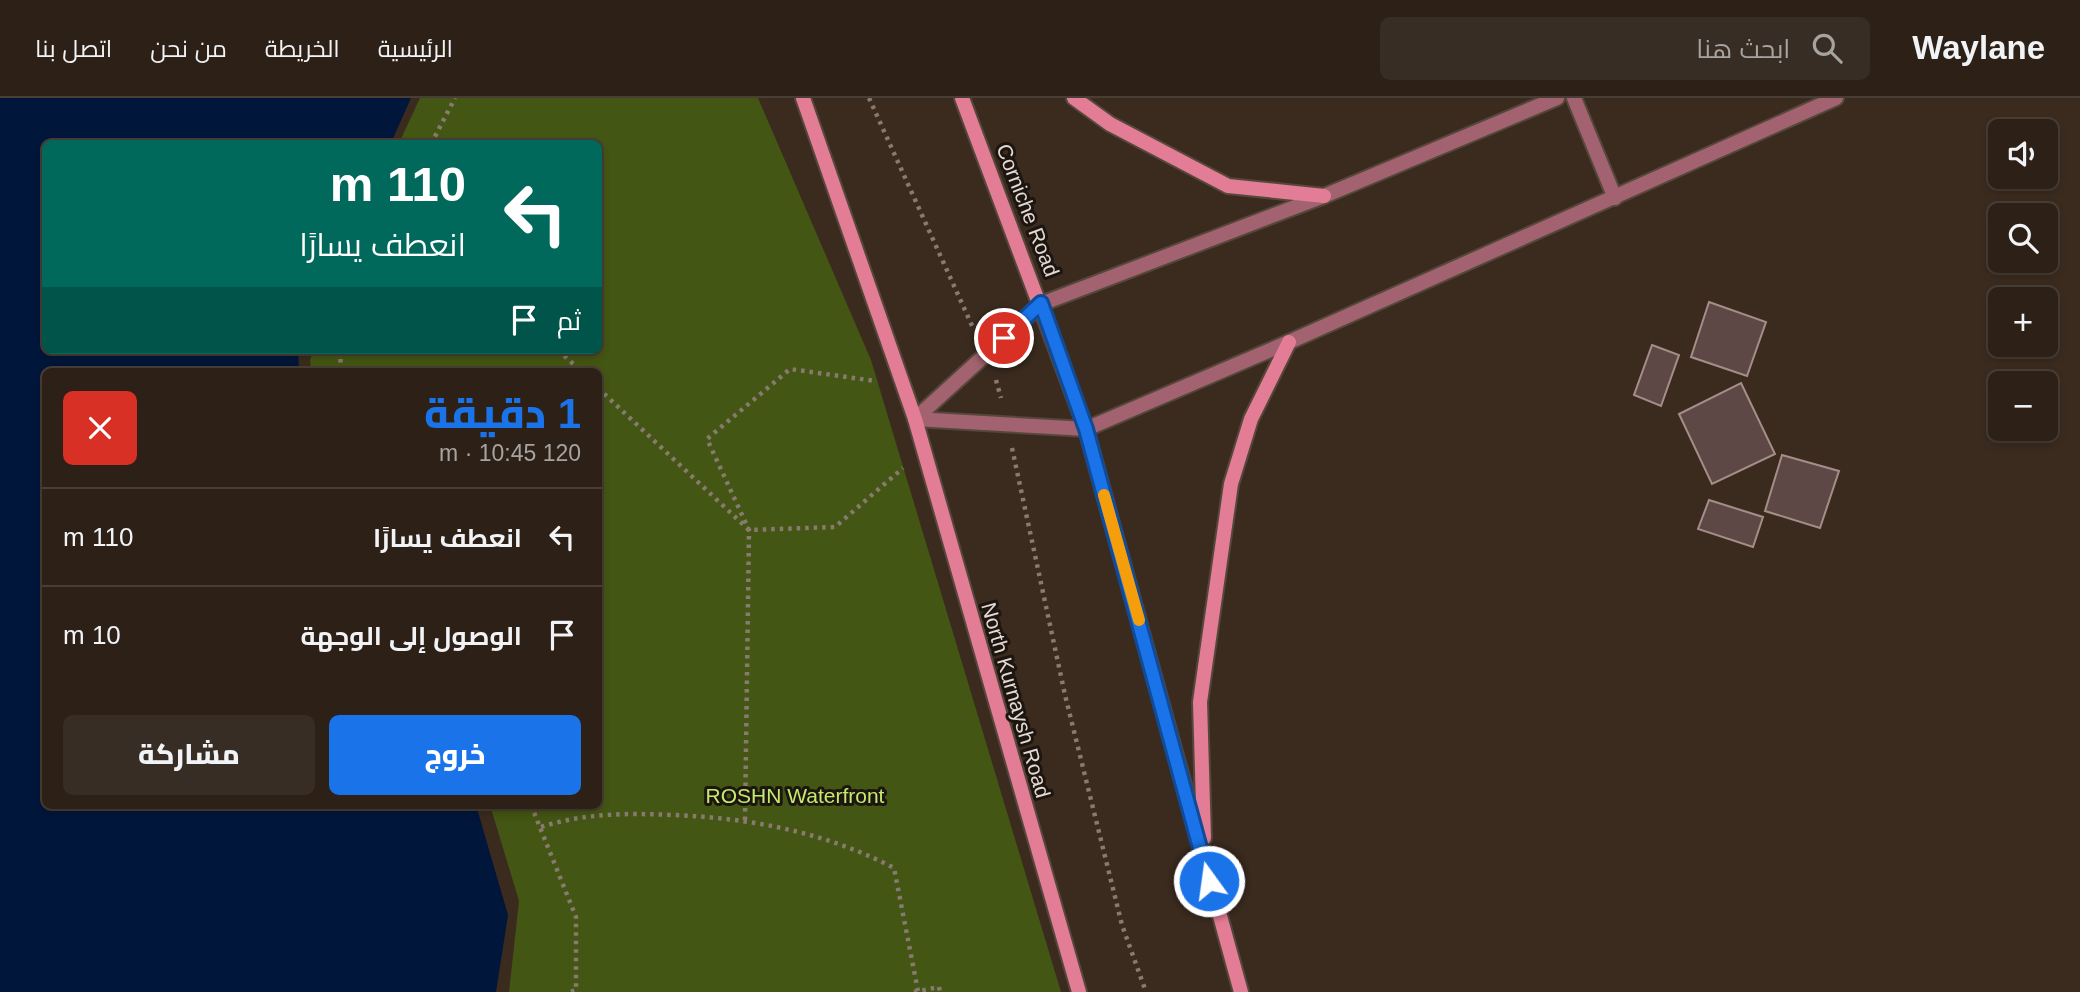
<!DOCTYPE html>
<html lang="ar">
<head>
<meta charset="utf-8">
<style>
	body { margin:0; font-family:Helvetica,Cairo,sans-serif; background:#382d24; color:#f1f3f6; direction:rtl; height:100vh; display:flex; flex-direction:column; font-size:26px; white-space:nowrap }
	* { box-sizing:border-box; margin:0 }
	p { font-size:23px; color:#a6a3a1 }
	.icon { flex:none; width:38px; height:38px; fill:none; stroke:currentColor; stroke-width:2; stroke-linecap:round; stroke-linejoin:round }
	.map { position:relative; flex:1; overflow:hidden; direction:ltr }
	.drawer { position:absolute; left:42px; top:270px; width:560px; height:441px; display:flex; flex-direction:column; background:#2c2017; border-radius:10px; box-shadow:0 4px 10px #0003,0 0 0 2px #483e36; direction:rtl }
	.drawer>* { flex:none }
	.guide { position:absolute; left:42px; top:42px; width:560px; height:214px; border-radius:10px; box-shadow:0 4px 10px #0003,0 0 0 2px #483e36; direction:rtl; background:#00695c; color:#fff; overflow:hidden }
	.controls { position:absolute; left:1988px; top:21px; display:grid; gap:14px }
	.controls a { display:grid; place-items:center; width:70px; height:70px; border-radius:10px; background:#2c2017; box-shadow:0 4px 10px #0003,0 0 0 2px #483e36; font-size:35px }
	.pin { position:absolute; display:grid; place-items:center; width:60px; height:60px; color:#fff; margin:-30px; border:4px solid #fff; border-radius:50%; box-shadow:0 2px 7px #0007 }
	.me { position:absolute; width:77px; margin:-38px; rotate:346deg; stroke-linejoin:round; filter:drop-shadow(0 0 5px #0008) }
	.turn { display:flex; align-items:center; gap:24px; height:147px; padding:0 21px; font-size:32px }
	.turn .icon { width:91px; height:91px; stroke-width:2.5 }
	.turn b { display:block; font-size:49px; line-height:60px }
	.then { display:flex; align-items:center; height:66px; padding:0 21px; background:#0003; gap:14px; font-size:26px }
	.round { display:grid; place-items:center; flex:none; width:74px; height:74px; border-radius:10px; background:#382d24 }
	.head { display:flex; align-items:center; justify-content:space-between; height:119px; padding:0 21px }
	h1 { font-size:42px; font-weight:800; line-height:52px; color:#1a73e8 }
	.action { display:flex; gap:14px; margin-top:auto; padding:14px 21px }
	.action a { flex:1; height:80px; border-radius:10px; background:#1a73e8; color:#fff; font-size:28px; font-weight:800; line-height:80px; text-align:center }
	.action a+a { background:#382d24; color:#f1f3f6 }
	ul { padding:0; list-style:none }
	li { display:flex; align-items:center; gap:21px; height:98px; padding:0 21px; border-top:2px solid #483e36 }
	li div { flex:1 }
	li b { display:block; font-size:26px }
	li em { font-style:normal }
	header { display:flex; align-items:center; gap:42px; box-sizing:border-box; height:98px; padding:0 35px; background:#2c2017; border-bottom:2px solid #483e36 }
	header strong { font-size:33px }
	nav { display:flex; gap:38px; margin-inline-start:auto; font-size:24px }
	.search { width:490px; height:63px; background:#382d24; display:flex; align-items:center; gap:18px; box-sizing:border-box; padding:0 24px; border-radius:10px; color:#a6a3a1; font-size:26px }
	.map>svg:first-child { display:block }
	.green { fill:#445613 }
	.water { fill:#00163a }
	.building { fill:#5e4845; stroke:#a68d8a; stroke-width:2 }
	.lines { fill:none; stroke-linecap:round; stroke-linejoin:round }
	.service-casing { stroke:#56473c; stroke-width:18 }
	.tertiary-casing { stroke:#56473c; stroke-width:18 }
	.secondary-casing { stroke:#56473c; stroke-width:18 }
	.path { stroke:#887a70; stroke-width:4.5; stroke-dasharray:3.5 5; stroke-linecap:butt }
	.service { stroke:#a26270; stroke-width:14 }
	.tertiary { stroke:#a26270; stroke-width:14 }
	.secondary { stroke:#e37c95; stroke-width:14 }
	.route-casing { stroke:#114b97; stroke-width:18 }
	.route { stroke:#1a73e8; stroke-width:12 }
	.slow { stroke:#f59e0b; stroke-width:12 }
	.labels { text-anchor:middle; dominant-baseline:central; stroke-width:6; stroke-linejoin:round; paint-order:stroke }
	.street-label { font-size:21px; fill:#e5dad3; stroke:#1c1510 }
	.park-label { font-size:21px; fill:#c3ea6c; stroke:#1c1510 }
</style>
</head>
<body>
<header>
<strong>Waylane</strong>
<div class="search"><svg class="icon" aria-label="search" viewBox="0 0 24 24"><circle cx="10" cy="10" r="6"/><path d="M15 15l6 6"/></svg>ابحث هنا</div>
<nav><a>الرئيسية</a><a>الخريطة</a><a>من نحن</a><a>اتصل بنا</a></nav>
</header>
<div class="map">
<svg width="2080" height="894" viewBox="0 0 2080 894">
	<rect width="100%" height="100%" fill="#3b2b1f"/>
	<polygon class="green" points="420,0 758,0 871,262 1061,894 509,894 519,803 490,707 598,707 598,273 311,273 310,262 314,252 598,252 598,46 399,45"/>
	<polygon class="water" points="0,0 411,0 391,45 46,46 46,252 298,252 299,273 46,273 46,707 476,707 508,817 496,894 0,894"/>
	<g class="building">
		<polygon points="1709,204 1766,224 1747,278 1691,259"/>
		<polygon points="1652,247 1679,257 1661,308 1634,297"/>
		<polygon points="1741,285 1775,356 1712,386 1679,316"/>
		<polygon points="1782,357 1839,373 1820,430 1765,413"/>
		<polygon points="1709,402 1763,419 1753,449 1698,431"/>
	</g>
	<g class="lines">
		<defs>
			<polyline id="service" points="1574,0 1615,100"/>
			<g id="tertiary">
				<polyline points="915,321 1086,331 1289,244 1836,0"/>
				<polyline points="915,321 1041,206 1324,98 1557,0"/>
			</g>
			<g id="secondary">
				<polyline points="803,0 915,321 1079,894"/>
				<polyline points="962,0 1086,331 1241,894"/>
				<polyline points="1074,0 1110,26 1228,88 1324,98"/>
				<polyline points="1204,740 1200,604 1231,386 1251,321 1289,244"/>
			</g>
		</defs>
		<use href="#service" class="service-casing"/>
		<use href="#tertiary" class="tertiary-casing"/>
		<use href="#secondary" class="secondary-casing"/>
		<g class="path">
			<polyline points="869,0 974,232"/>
			<polyline points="431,46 455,0"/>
			<polyline points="558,252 581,273"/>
			<polyline points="340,273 341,252"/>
			<polyline points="996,282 1001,300"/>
			<polyline points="598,290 749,432 835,429 903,370"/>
			<polyline points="1012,350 1065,597 1122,827 1146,894"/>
			<polyline points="531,707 576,819 576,892 570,894"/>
			<polyline points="745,722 749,432 707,341 790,271 875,283"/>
			<path d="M 541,729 C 584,715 627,715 673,717 C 750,720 825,734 894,770 L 918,893"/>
			<polyline points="914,894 939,889 940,894"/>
		</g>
		<use href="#service" class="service"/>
		<use href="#tertiary" class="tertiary"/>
		<use href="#secondary" class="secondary"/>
	</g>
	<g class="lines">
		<defs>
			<polyline id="route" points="1004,240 1041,205 1086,331 1209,783"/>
		</defs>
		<use href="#route" class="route-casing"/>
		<use href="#route" class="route"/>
		<polyline class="slow" points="1104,397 1139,522"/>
	</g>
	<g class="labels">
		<g class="street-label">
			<text transform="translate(1028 112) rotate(69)">Corniche Road</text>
			<text transform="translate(1016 602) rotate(74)">North Kurnaysh Road</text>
		</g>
		<g class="park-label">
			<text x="795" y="697">ROSHN Waterfront</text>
		</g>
	</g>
</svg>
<div class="controls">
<a><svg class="icon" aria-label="sound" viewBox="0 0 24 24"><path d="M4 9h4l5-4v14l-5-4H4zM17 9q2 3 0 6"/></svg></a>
<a><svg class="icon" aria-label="search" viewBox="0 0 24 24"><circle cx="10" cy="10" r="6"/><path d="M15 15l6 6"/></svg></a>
<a>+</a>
<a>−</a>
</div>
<div class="pin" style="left:1004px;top:240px;background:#d93025"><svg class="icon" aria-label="arrive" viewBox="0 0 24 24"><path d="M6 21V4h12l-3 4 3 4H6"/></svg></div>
<svg class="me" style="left:1209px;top:783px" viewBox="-20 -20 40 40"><circle r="17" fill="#1a73e8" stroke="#fff" stroke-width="3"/><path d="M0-11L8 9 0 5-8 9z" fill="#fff"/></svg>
<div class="guide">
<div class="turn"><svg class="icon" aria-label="left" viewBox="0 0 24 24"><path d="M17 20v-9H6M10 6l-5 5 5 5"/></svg><div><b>110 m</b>انعطف يسارًا</div></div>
<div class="then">ثم<svg class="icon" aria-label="arrive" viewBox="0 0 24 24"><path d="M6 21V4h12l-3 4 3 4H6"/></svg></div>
</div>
<section class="drawer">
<div class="head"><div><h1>1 دقيقة</h1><p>120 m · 10:45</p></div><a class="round" style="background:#d93025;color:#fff"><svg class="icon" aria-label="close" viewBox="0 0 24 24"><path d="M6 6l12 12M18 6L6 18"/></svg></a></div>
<ul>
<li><svg class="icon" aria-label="left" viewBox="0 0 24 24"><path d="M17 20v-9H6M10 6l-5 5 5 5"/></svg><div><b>انعطف يسارًا</b></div><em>110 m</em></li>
<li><svg class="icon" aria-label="arrive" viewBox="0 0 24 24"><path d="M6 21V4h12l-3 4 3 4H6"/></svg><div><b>الوصول إلى الوجهة</b></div><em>10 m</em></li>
</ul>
<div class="action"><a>خروج</a><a>مشاركة</a></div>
</section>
</div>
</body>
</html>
